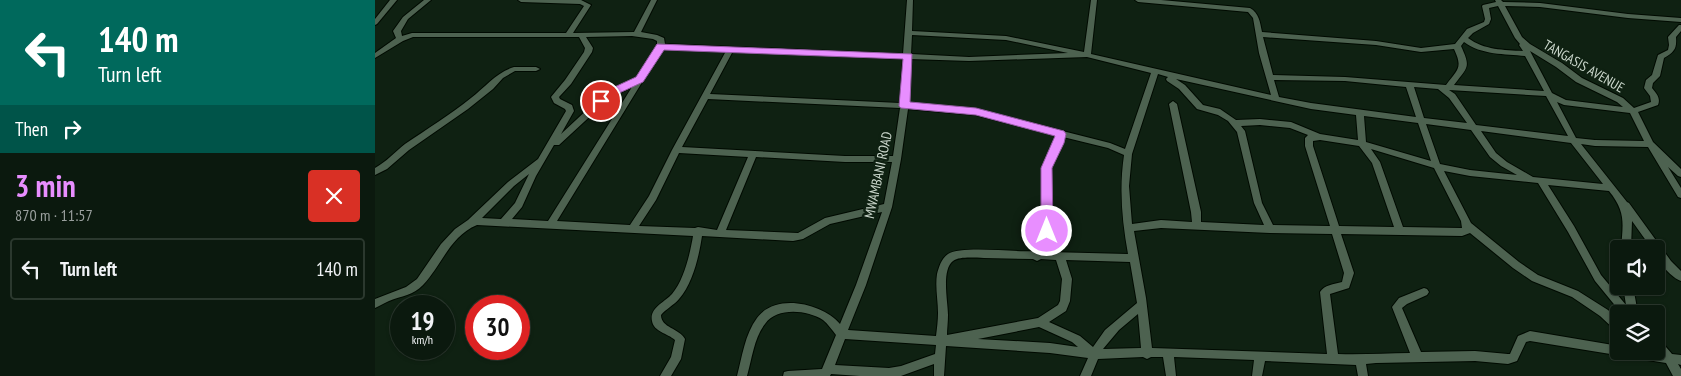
<!DOCTYPE html>
<html lang="en">
<head>
<meta charset="utf-8">
<style>
	body { margin:0; font-family:"PT Sans Narrow",sans-serif; background:#19261c; color:#f1f3f6; height:100vh; display:flex; flex-direction:column; font-size:19px; white-space:nowrap }
	* { box-sizing:border-box; margin:0 }
	p { font-size:16px; color:#9aa09e }
	.icon { flex:none; width:28px; height:28px; fill:none; stroke:currentColor; stroke-width:2; stroke-linecap:round; stroke-linejoin:round }
	.map { position:relative; flex:1; overflow:hidden }
	.drawer { display:flex; flex-direction:column; background:#0b190e; width:375px }
	.drawer>* { flex:none }
	.guide { background:#00695c; color:#fff; overflow:hidden }
	.controls { position:absolute; left:1235px; top:240px; display:grid; gap:10px }
	.controls a { display:grid; place-items:center; width:55px; height:55px; border-radius:5px; background:#0b190e; box-shadow:0 1px 4px #0004,0 0 0 1px #2b382e; font-size:25px }
	.speed { position:absolute; left:15px; top:295px; display:flex; gap:10px; font-size:25px; font-weight:700; text-align:center }
	.speed>* { display:grid; place-content:center; width:65px; height:65px; border-radius:50%; background:#0b190e; box-shadow:0 1px 4px #0004,0 0 0 1px #2b382e; line-height:1 }
	.speed small { font-size:12px; font-weight:400 }
	.speed .limit { border:8px solid #d22; background:#fff; color:#111 }
	.pin { position:absolute; display:grid; place-items:center; width:42px; height:42px; color:#fff; margin:-21px; border:2px solid #fff; border-radius:50%; box-shadow:0 1px 5px #0007 }
	.me { position:absolute; width:55px; margin:-28px; rotate:0deg; stroke-linejoin:round; filter:drop-shadow(0 0 4px #0008) }
	.turn { display:flex; align-items:center; gap:18px; height:105px; padding:0 15px; font-size:22px }
	.turn .icon { width:65px; height:65px; stroke-width:2.5 }
	.turn b { display:block; font-size:35px; line-height:42px }
	.then { display:flex; align-items:center; height:48px; padding:0 15px; background:#0003; gap:10px; font-size:19px }
	.round { display:grid; place-items:center; flex:none; width:52px; height:52px; border-radius:5px; background:#19261c }
	.head { display:flex; align-items:center; justify-content:space-between; height:85px; padding:0 15px }
	h1 { font-size:30px; font-weight:800; line-height:38px; color:#e88eff }
	ul { padding:0; list-style:none }
	li { display:flex; align-items:center; gap:15px; height:62px; margin:0 10px 8px; padding:0 5px; border:2px solid #2b382e; border-radius:5px }
	li div { flex:1 }
	li b { display:block; font-size:19px }
	li em { font-style:normal }
	main { display:flex; flex:1; min-height:0 }
	.map>svg:first-child { display:block }
	.lines { fill:none; stroke-linecap:round; stroke-linejoin:round }
	.minor-casing { stroke:#000a01; stroke-width:2 }
	.minor { fill:#4d6250; fill-rule:evenodd }
	.route { fill:#e88eff; stroke:#975ca6 }
	.labels { text-anchor:middle; dominant-baseline:central; stroke-width:5; stroke-linejoin:round; paint-order:stroke }
	.street-label { font-size:14px; fill:#cbd7cc; stroke:#0f2112 }
</style>
</head>
<body>
<main>
<section class="drawer">
<div class="guide">
<div class="turn"><svg class="icon" aria-label="left" viewBox="0 0 24 24"><path d="M17 20v-9H6M10 6l-5 5 5 5"/></svg><div><b>140 m</b>Turn left</div></div>
<div class="then">Then<svg class="icon" aria-label="right" viewBox="0 0 24 24"><path d="M7 20v-9h11M14 6l5 5-5 5"/></svg></div>
</div>
<div class="head"><div><h1>3 min</h1><p>870 m · 11:57</p></div><a class="round" style="background:#d93025;color:#fff"><svg class="icon" aria-label="close" viewBox="0 0 24 24"><path d="M6 6l12 12M18 6L6 18"/></svg></a></div>
<ul>
<li><svg class="icon" aria-label="left" viewBox="0 0 24 24"><path d="M17 20v-9H6M10 6l-5 5 5 5"/></svg><div><b>Turn left</b></div><em>140 m</em></li>
</ul>
</section>
<div class="map">
<svg width="1306" height="376" viewBox="0 0 1306 376">
	<rect width="100%" height="100%" fill="#0f2112"/>
	<g class="lines">
		<defs>
			<g id="minor">
				<polygon points="15,0 22,0 2,24 0,25 0,19"/>
				<path d="M 49,0 L 56,0 L 33,19 L 26,31 L 27,36 L 37,33 L 191,33 L 209,6 L 205,4 L 146,2 L 143,0 L 206,0 L 216,5 L 198,33 L 259,32 L 276,0 L 282,0 L 266,32 L 282,35 L 289,38 L 290,44 L 528,54 L 532,0 L 538,0 L 537,31 L 631,36 L 709,52 L 716,0 L 722,0 L 716,54 L 896,95 L 884,53 L 878,18 L 873,12 L 763,2 L 760,0 L 786,0 L 875,8 C 884,13 885,22 887,32 L 1001,41 L 1046,48 L 1080,44 L 1092,29 L 1109,22 L 1110,19 L 1107,6 L 1108,5 L 1121,2 L 1120,0 L 1126,0 L 1128,2 L 1165,3 L 1253,14 L 1306,18 L 1306,22 L 1253,18 L 1165,7 L 1130,6 L 1147,37 L 1155,44 L 1187,63 L 1207,78 L 1248,98 L 1259,108 L 1276,102 L 1275,96 L 1269,88 L 1271,80 L 1277,75 L 1283,55 L 1293,50 L 1294,45 L 1293,37 L 1304,25 L 1306,25 L 1306,31 L 1301,37 C 1302,49 1299,52 1289,58 L 1285,76 L 1278,83 L 1277,88 C 1281,93 1286,98 1283,105 L 1263,112 L 1278,142 L 1306,169 L 1306,177 L 1303,176 L 1293,167 L 1306,188 L 1306,198 L 1303,197 L 1273,147 L 1220,146 L 1206,144 L 1252,202 L 1254,203 L 1296,261 L 1306,271 L 1306,281 C 1295,277 1281,260 1281,249 L 1277,249 L 1257,221 L 1256,249 L 1246,249 C 1248,223 1251,212 1234,191 L 1173,185 L 1199,226 L 1226,275 L 1251,305 L 1248,286 L 1258,286 L 1263,314 L 1247,314 L 1220,281 L 1193,232 L 1163,183 L 1095,176 L 1069,171 L 1096,223 L 1144,262 L 1163,275 L 1203,291 L 1233,310 L 1244,320 L 1244,331 L 1240,330 L 1225,316 L 1197,297 L 1157,281 L 1138,268 L 1095,233 L 1087,236 L 966,234 L 979,273 L 974,288 L 955,294 L 963,354 C 987,355 1011,353 1035,353 L 1017,307 L 1024,298 L 1049,288 L 1052,289 L 1054,292 L 1052,295 L 1032,304 L 1027,308 L 1046,352 L 1100,351 L 1133,354 L 1135,354 L 1143,336 L 1155,331 L 1244,346 L 1244,351 L 1282,352 L 1281,338 L 1285,340 L 1297,354 L 1306,355 L 1306,365 L 1303,364 L 1306,369 L 1306,376 L 1298,376 L 1291,363 L 1155,341 L 1151,342 L 1142,361 L 1133,364 L 1100,361 L 1001,363 L 991,364 L 993,376 L 983,376 L 981,365 L 890,361 L 887,376 L 877,376 L 879,360 L 799,357 L 801,376 L 791,376 L 788,357 L 776,357 L 772,359 L 768,357 L 723,359 L 716,376 L 705,376 L 713,358 L 675,353 L 571,346 L 569,376 L 559,376 L 559,364 L 526,376 L 485,376 L 456,374 L 455,376 L 408,376 L 409,372 L 413,371 L 447,369 L 461,335 C 457,330 453,324 448,320 C 432,310 402,307 390,324 C 379,338 377,359 372,376 L 362,376 C 367,357 370,334 382,318 C 401,292 448,304 465,324 L 481,285 L 507,212 L 455,224 L 428,239 L 418,241 L 327,236 C 324,256 318,283 304,299 C 299,305 291,309 286,315 C 286,328 304,328 310,339 L 306,359 L 296,376 L 285,376 L 296,357 L 300,340 C 292,333 279,332 277,321 C 274,308 290,302 297,294 C 309,280 315,254 318,236 L 102,225 C 75,236 67,265 48,285 C 39,295 26,296 14,301 C 9,303 5,306 0,308 L 0,299 L 31,287 L 42,279 L 66,244 L 80,229 L 93,220 L 133,182 L 163,159 L 191,111 L 190,109 L 179,103 L 176,97 L 190,80 L 209,52 L 210,48 L 204,37 L 38,37 L 28,41 L 0,58 L 0,53 L 21,38 L 18,31 L 28,17 ZM 1123,6 L 1140,38 L 1145,44 L 1144,45 L 1148,51 C 1129,50 1109,50 1093,38 L 1098,33 L 1114,24 L 1116,19 L 1114,8 ZM 537,35 L 631,40 L 693,53 L 594,57 L 536,54 ZM 257,36 L 278,39 L 282,41 L 282,46 L 262,78 L 230,93 L 186,134 L 199,111 L 197,105 L 185,99 L 184,97 L 196,84 L 217,52 L 218,48 L 211,37 ZM 888,37 L 1001,45 L 1046,52 L 1079,49 C 1088,68 1083,69 1071,85 L 970,77 L 898,75 ZM 1089,42 C 1106,55 1130,54 1150,56 L 1169,91 L 1079,85 C 1093,66 1096,68 1086,46 ZM 288,48 L 351,51 L 297,150 L 274,196 L 255,225 L 182,221 ZM 358,51 L 528,59 L 525,103 L 335,94 ZM 1155,51 L 1181,67 L 1201,82 L 1242,102 L 1248,107 L 1191,100 L 1177,93 ZM 712,57 L 776,73 L 750,149 L 735,143 L 601,109 L 533,104 L 535,59 L 594,61 ZM 783,74 L 793,77 L 791,79 L 792,81 L 804,89 L 822,109 L 843,115 L 853,121 L 862,132 L 879,203 L 889,225 L 826,222 L 826,212 L 802,104 L 798,101 L 794,104 L 816,212 L 817,222 L 786,220 L 757,224 L 754,186 L 757,154 ZM 801,79 L 936,109 L 981,115 L 983,140 L 945,134 L 916,122 L 885,119 L 861,120 L 845,109 L 828,105 L 810,85 ZM 899,80 L 970,81 L 1031,87 L 1041,117 L 936,103 L 904,97 ZM 257,87 L 173,221 L 137,219 L 147,207 L 161,176 L 179,145 L 184,145 L 236,97 ZM 1039,87 L 1063,89 L 1074,98 L 1092,123 L 1049,118 ZM 1074,90 L 1171,96 L 1193,136 L 1101,125 L 1080,94 ZM 333,99 L 525,108 L 518,156 L 470,156 L 307,147 ZM 1182,102 L 1189,105 L 1255,113 L 1269,141 L 1220,140 L 1201,138 ZM 533,109 L 601,115 L 680,135 L 679,143 L 667,168 L 667,247 L 665,251 C 645,253 587,245 573,254 C 566,259 564,267 562,274 C 560,287 563,300 563,313 C 563,320 562,328 561,336 L 473,330 L 491,285 L 517,207 L 526,159 ZM 989,116 L 1043,123 L 1056,161 L 991,142 ZM 1051,124 L 1096,130 L 1115,157 L 1126,166 L 1142,175 L 1095,170 L 1065,164 ZM 885,125 L 915,128 L 933,135 L 930,138 L 930,146 L 955,226 L 898,225 L 887,203 L 870,131 L 866,126 ZM 1106,131 L 1196,143 L 1228,184 L 1158,177 L 1132,162 L 1121,153 ZM 688,137 L 733,148 L 749,155 C 744,189 747,221 753,254 L 674,252 L 677,247 L 675,168 L 687,143 ZM 945,140 L 984,146 L 997,163 L 1019,227 L 964,226 L 938,146 L 938,141 ZM 996,149 L 1059,168 L 1086,221 L 1087,228 L 1028,227 L 1005,162 ZM 304,153 L 373,157 L 342,230 L 323,227 L 320,228 L 264,226 L 281,200 ZM 381,157 L 470,162 L 517,162 L 509,204 L 450,218 L 423,233 L 351,230 ZM 154,174 L 140,203 L 126,219 L 107,218 L 139,186 ZM 786,228 L 895,233 L 957,234 L 969,273 L 967,282 C 959,284 949,285 945,292 L 952,354 L 777,348 L 771,298 L 759,231 ZM 609,258 L 658,259 L 662,261 L 666,259 L 681,260 L 687,279 L 685,301 L 683,305 L 663,318 L 572,335 C 572,329 573,322 573,315 C 573,302 566,270 578,261 C 585,256 600,258 609,258 ZM 691,260 L 755,262 L 762,303 L 730,330 L 718,347 L 705,336 L 674,322 L 691,311 L 695,301 L 697,279 ZM 763,314 L 766,348 L 728,349 L 744,330 ZM 664,327 L 697,342 L 703,347 L 675,343 L 603,339 ZM 470,339 L 561,345 L 560,354 L 526,366 L 514,368 L 460,365 Z"/>
				<path d="M 139,67 L 161,67 L 165,69 L 161,71 L 140,71 L 128,78 L 118,89 L 93,109 L 34,150 L 12,169 L 0,175 L 0,168 C 11,162 20,152 30,144 C 52,129 75,115 96,98 C 110,87 122,72 139,67 Z"/>
			</g>
		</defs>
		<use href="#minor" class="minor-casing"/>
		<use href="#minor" class="minor"/>
	</g>
	<polygon class="route" points="282,44 537,54 535,102 601,108 689,131 691,134 689,143 677,168 678,231 676,234 668,234 666,231 666,168 680,136 601,115 526,108 524,106 528,59 289,50 268,82 240,95 230,104 222,104 222,99 233,90 261,77"/>
	<g class="labels">
		<g class="street-label">
			<text transform="translate(1209 66) rotate(30)">TANGASIS AVENUE</text>
			<text transform="translate(503 175) rotate(-78)">MWAMBANI ROAD</text>
		</g>
	</g>
</svg>
<div class="controls">
<a><svg class="icon" aria-label="sound" viewBox="0 0 24 24"><path d="M4 9h4l5-4v14l-5-4H4zM17 9q2 3 0 6"/></svg></a>
<a><svg class="icon" aria-label="layers" viewBox="0 0 24 24"><path d="M12 4l9 5-9 5-9-5zM3 14l9 5 9-5"/></svg></a>
</div>
<div class="speed"><div>19<small>km/h</small></div><div class="limit">30</div></div>
<div class="pin" style="left:226px;top:101px;background:#d93025"><svg class="icon" aria-label="arrive" viewBox="0 0 24 24"><path d="M6 21V4h12l-3 4 3 4H6"/></svg></div>
<svg class="me" style="left:672px;top:231px" viewBox="-20 -20 40 40"><circle r="17" fill="#e88eff" stroke="#fff" stroke-width="3"/><path d="M0-11L8 9 0 5-8 9z" fill="#fff"/></svg>
</div>
</main>
</body>
</html>
